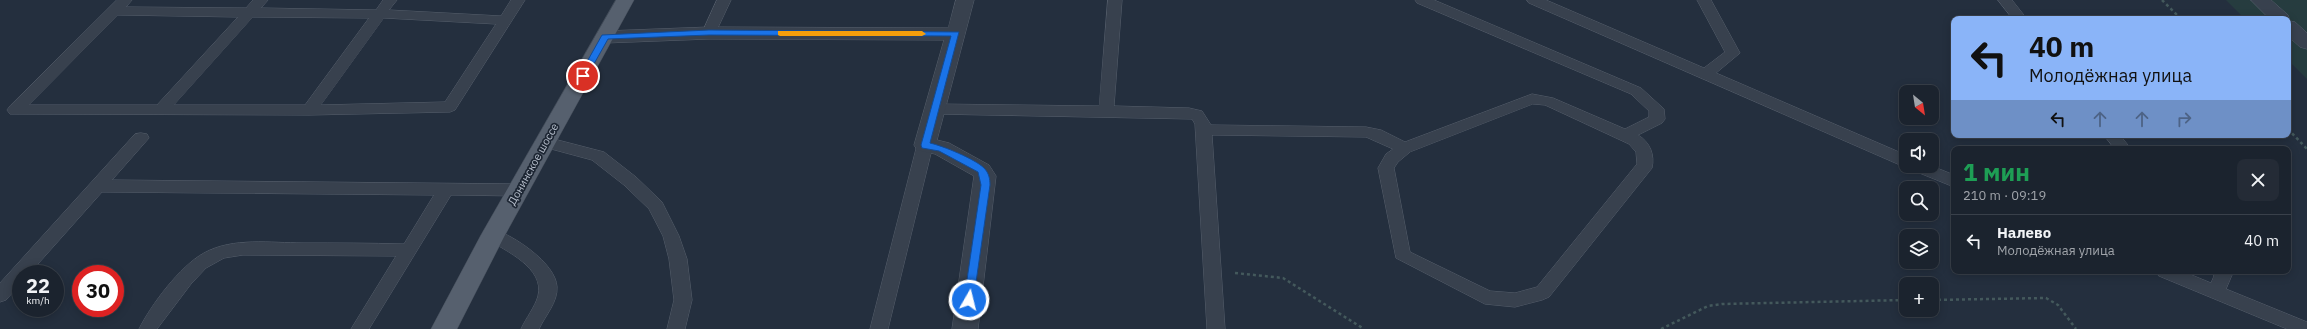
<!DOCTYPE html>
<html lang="ru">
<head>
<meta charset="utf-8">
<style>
	body { margin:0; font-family:"IBM Plex Sans",sans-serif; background:#242b36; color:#f1f3f6; height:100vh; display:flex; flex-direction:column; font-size:15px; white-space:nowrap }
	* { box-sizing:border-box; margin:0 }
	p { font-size:13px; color:#a0a4aa }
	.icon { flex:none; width:22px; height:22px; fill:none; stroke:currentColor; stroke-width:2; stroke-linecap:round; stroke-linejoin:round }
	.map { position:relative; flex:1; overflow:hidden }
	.details { position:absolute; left:1951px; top:146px; width:340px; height:128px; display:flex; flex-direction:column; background:#1b232e; border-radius:8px; box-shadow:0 2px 10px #0003,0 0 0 1px #39404a }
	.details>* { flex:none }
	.top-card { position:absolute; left:1951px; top:16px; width:340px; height:122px; border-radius:8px; box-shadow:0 2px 10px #0003,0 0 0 1px #39404a; background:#8ab4f8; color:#111; overflow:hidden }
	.needle { width:26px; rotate:150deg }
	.fabs { position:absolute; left:1899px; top:85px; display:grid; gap:8px }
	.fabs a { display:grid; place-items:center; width:40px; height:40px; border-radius:8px; background:#1b232e; box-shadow:0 2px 10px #0003,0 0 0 1px #39404a; font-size:20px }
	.speed { position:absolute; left:12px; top:265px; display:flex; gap:8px; font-size:20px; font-weight:700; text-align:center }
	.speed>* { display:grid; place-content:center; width:52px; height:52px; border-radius:50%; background:#1b232e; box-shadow:0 2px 10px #0003,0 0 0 1px #39404a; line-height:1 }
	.speed small { font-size:10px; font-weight:400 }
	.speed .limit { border:6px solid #d22; background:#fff; color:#111 }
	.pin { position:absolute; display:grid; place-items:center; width:34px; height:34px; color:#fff; margin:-17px; border:2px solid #fff; border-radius:50%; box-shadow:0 1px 4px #0007 }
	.me { position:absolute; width:44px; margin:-22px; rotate:8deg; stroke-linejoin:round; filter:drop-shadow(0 0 3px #0008) }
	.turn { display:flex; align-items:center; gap:14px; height:84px; padding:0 12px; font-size:18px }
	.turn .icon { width:52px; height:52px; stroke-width:2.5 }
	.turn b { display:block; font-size:28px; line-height:34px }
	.lanes { display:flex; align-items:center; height:38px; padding:0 12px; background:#0003; justify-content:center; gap:20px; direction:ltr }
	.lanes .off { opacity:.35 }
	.round { display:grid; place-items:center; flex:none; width:42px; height:42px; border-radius:8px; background:#242b36 }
	.overview { display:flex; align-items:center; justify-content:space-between; height:68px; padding:0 12px }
	h1 { font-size:24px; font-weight:700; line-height:30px; color:#1e9e55 }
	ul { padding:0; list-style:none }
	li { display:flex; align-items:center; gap:12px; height:52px; padding:0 12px; border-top:1px solid #39404a }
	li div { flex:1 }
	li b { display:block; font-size:15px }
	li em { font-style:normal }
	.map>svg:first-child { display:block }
	.green { fill:#263c3f }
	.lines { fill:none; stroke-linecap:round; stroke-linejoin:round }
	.service-casing { stroke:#565f6c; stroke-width:1 }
	.minor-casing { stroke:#565f6c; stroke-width:1 }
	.primary-casing { stroke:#414a57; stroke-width:1 }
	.path { stroke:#44595c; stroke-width:2.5; stroke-dasharray:3 3; stroke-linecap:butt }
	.service { fill:#38414e; fill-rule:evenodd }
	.minor { fill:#38414e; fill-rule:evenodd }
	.primary { fill:#56606e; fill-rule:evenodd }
	.route { fill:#1a73e8; stroke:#114b97 }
	.slow { fill:#f59e0b }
	.labels { text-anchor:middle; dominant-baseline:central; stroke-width:3.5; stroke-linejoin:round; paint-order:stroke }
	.street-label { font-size:11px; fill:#b4bcc9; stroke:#1d2633 }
</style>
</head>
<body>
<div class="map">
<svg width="2307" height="329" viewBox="0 0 2307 329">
	<rect width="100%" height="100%" fill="#242f3e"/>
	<polygon class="green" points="2226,0 2307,0 2307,79 2288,60 2288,19 2245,19"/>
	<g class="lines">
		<defs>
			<g id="service">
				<path d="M 117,0 L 132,0 L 126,7 L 246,8 L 253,0 L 268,0 L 261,8 L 376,10 L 383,0 L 397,0 L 389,10 L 501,16 L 511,0 L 525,0 L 455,110 L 450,112 L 309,115 L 10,114 L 7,110 L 10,106 ZM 118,15 L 238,17 L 157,105 L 29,105 ZM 253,17 L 369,18 L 305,105 L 174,105 ZM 384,18 L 496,24 L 445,102 L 321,105 Z"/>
				<polygon points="717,0 731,0 714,36 704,36 702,33"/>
				<path d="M 1108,0 L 1122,0 L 1114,106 L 1189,108 L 1202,111 L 1211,125 L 1366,127 L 1381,130 L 1405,142 L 1532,94 L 1553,98 L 1625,129 L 1649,117 L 1649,111 L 1631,94 L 1417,3 L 1415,0 L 1434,0 L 1641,88 L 1664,109 L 1665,119 L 1662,123 L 1638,135 C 1650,142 1655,155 1652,168 L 1549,297 L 1542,300 L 1515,307 L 1485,304 L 1396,258 L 1378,168 L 1386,154 L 1393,149 L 1366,137 L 1212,135 L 1225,329 L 1207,329 L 1195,124 L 1192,119 L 935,114 L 930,113 L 927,109 L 930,105 L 935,104 L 1099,106 ZM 1533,104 L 1545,105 L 1629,144 L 1636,152 L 1637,164 L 1537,287 L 1515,293 L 1490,291 L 1410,252 L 1394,168 L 1398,162 L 1410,152 Z"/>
				<polygon points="1527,0 1546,0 1704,68 1725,52 1697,0 1711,0 1740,53 1716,73 1906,155 1908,166 1900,165 1529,3"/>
				<polygon points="1998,0 2012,0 2027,19 2013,19"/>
				<path d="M 141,133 L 147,134 L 149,138 L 112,180 L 519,184 L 525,186 L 527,190 L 525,194 L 519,196 L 451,195 L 369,329 L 351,329 L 396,256 L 243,255 L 224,258 L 206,268 L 191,284 L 157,329 L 139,329 C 151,305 180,266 204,253 C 233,237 271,243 303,243 C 336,243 370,243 404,244 L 434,195 L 102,192 L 29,274 L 21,274 L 21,283 L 6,300 L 0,302 L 0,283 L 135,134 Z"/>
				<polygon points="2104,135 2120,135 2131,149 2115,149"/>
				<polygon points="546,137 604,152 636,177 662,202 679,236 687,259 692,300 685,329 667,329 674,300 669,259 663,236 649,209 624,185 592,160 540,146 538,142 540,138"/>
				<polygon points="925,140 931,141 933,145 888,329 870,329 917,145 919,141"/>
				<polygon points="1910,166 1932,166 1954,175 1954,187 1912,170"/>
				<path d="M 493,229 C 513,235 556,263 557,287 C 558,302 545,316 539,329 L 521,329 C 526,318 535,307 538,296 C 545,268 506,251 487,239 L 485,235 L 487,231 Z"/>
				<polygon points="2156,271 2182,271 2211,283 2214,276 2211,271 2230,271 2232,275 2226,289 2307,322 2307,329 2287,329 2159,276"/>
			</g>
			<g id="minor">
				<polygon points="956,0 974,0 937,140 949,143 989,165 996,176 978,329 952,329 974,176 935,154 917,150 914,145 944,40 709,39 605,43 598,41 595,37 598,33 605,31 709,27 948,28"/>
				<polygon points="2251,0 2271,0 2288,15 2290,21 2295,22 2307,33 2307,49 2300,47 2288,36 2288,19 2270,19"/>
			</g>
			<polygon id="primary" points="616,0 634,0 505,235 457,329 431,329 481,235"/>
		</defs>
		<use href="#service" class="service-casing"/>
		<use href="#minor" class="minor-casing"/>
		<use href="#primary" class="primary-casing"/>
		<g class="path">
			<polyline points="2162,0 2181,19"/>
			<polyline points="2288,129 2307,149"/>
			<polyline points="1235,273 1283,278 1364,329"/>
			<polyline points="1932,300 2046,298 2058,305 2076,329"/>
			<polyline points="1661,329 1708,306 1722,304 1906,300"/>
		</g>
		<use href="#service" class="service"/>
		<use href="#minor" class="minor"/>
		<use href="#primary" class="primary"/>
	</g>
	<path class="route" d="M 709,30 L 959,32 L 930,143 C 943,146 975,159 984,168 C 989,173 990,179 990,185 L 973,303 L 969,304 L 964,300 L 981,185 L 978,172 L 939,151 L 922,148 L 921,145 L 951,36 L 709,35 L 608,39 L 586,78 L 579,76 L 602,35 Z"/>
	<polygon class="slow" points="778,31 922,31 926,34 922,36 780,36 778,35"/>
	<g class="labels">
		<g class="street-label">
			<text transform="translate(533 164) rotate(-61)">Донинское шоссе</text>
		</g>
	</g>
</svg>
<div class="fabs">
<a><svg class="needle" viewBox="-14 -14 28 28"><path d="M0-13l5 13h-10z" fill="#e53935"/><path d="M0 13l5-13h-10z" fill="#a0a4aa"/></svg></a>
<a><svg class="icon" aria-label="sound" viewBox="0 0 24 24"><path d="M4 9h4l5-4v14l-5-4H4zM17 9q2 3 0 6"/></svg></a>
<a><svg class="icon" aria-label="search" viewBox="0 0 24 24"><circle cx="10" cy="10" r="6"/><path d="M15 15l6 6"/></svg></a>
<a><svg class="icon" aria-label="layers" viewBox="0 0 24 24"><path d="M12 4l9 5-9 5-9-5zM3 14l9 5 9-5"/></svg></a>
<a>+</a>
</div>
<div class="speed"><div>22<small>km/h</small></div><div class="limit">30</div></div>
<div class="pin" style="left:583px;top:76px;background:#d93025"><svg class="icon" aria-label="arrive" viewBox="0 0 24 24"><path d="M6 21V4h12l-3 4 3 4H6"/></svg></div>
<svg class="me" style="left:969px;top:300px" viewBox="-20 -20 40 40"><circle r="17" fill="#1a73e8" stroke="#fff" stroke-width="3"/><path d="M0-11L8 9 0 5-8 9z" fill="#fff"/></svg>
<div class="top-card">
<div class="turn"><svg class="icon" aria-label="left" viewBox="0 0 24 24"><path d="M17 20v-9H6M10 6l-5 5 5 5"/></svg><div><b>40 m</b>Молодёжная улица</div></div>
<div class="lanes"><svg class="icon" aria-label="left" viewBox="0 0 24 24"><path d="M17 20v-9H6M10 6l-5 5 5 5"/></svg><svg class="icon off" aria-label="ahead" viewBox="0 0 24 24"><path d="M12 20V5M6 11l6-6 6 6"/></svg><svg class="icon off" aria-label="ahead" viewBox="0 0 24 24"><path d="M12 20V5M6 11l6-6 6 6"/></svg><svg class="icon off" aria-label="right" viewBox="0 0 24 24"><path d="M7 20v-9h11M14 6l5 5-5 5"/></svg></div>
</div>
<section class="details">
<div class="overview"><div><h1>1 мин</h1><p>210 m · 09:19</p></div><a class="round"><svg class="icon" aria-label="close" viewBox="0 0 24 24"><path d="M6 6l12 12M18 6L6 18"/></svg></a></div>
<ul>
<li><svg class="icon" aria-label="left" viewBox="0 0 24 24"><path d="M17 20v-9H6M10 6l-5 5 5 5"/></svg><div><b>Налево</b><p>Молодёжная улица</p></div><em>40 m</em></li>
</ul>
</section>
</div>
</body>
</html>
